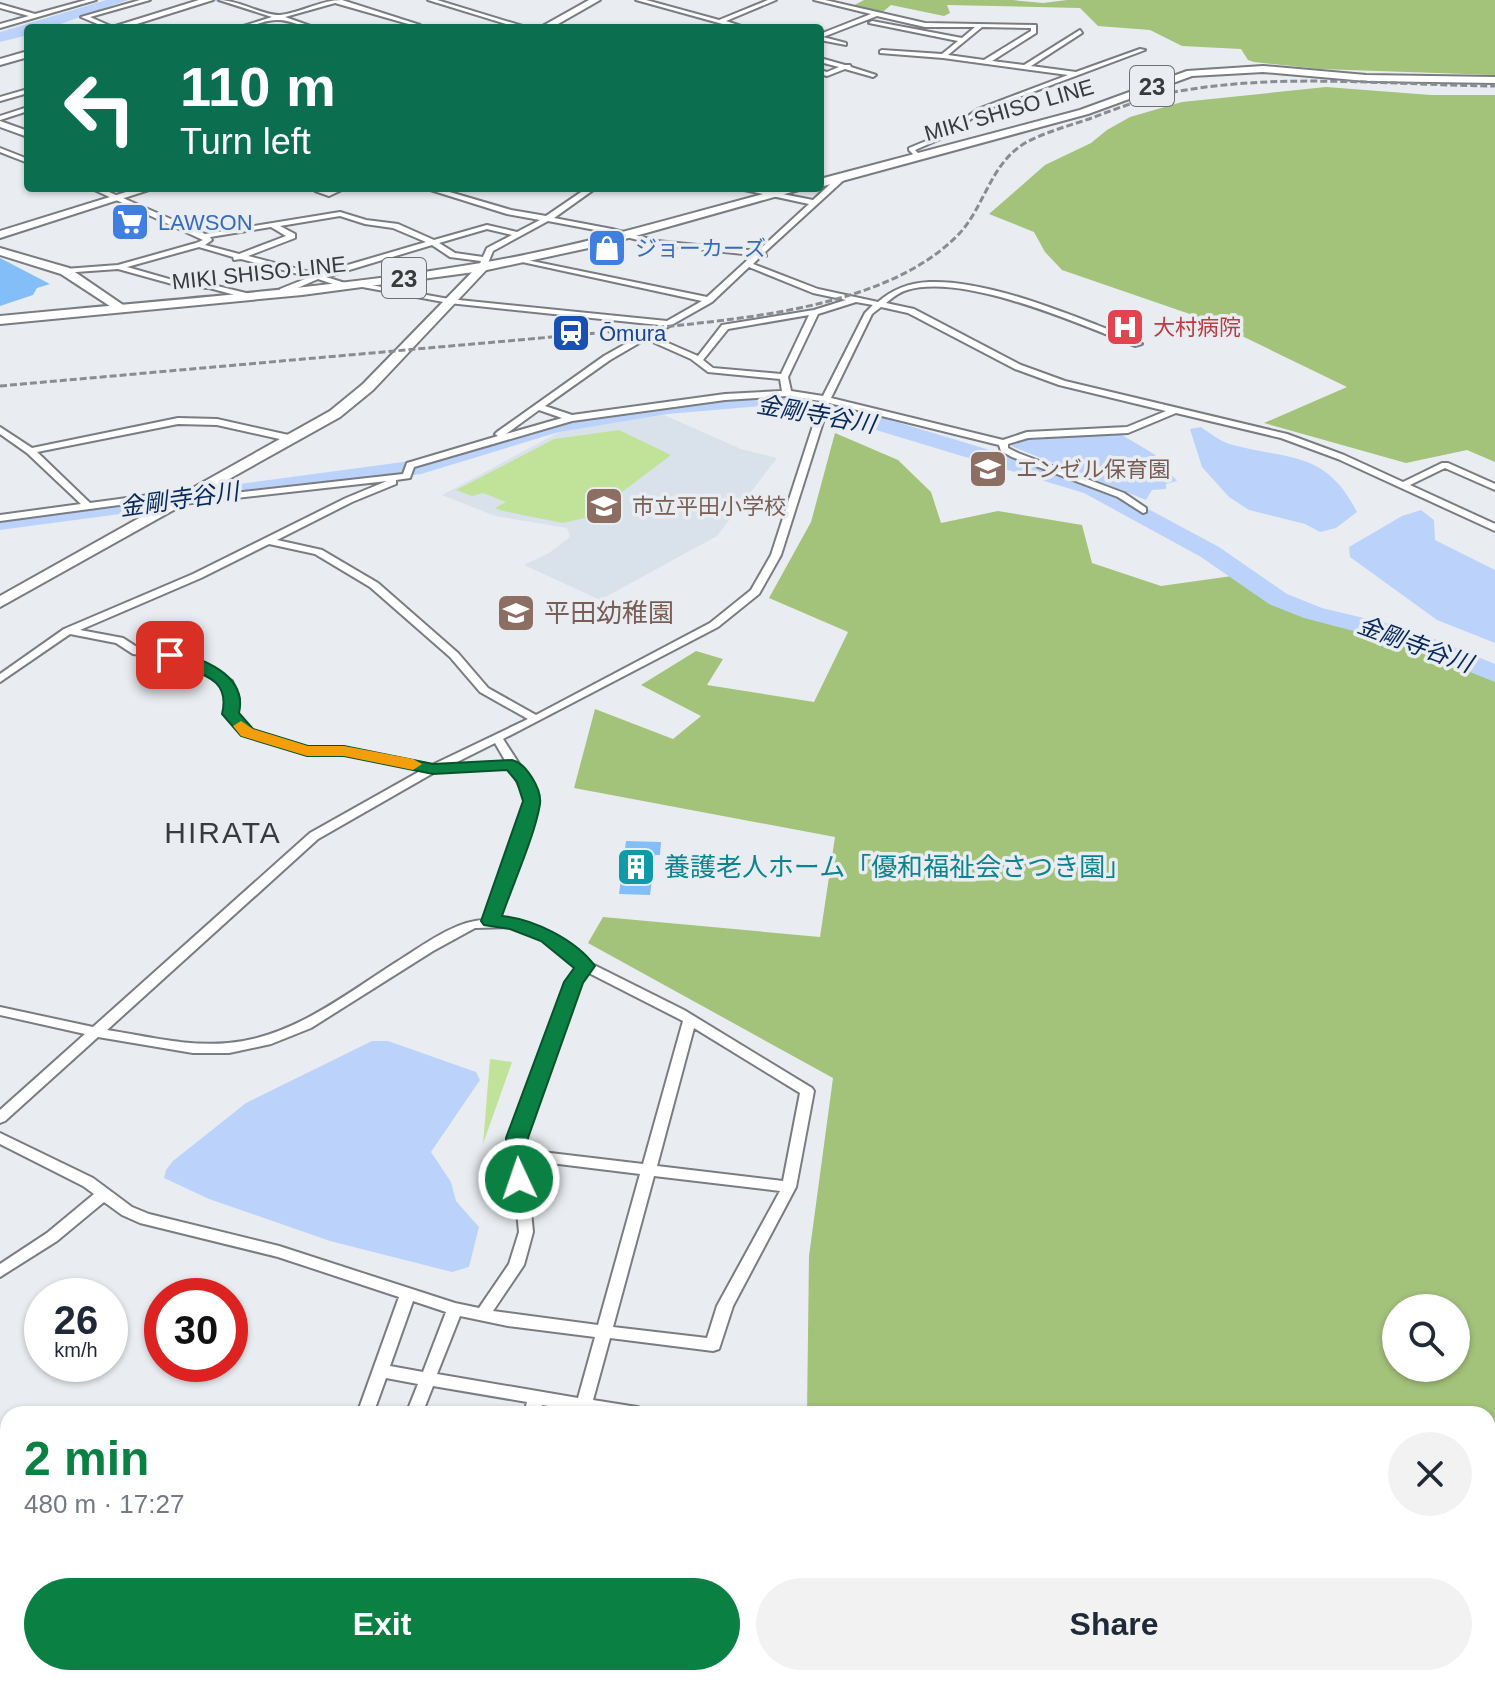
<!DOCTYPE html>
<html lang="en">
<head>
<meta charset="utf-8">
<style>
	body { margin:0; font-family:Helvetica,"Noto Sans JP",sans-serif; background:#f2f2f3; color:#1f2937; height:100vh; display:flex; flex-direction:column; font-size:30px; white-space:nowrap }
	* { box-sizing:border-box; margin:0 }
	p { font-size:26px; color:#747a83 }
	.icon { flex:none; width:44px; height:44px; fill:none; stroke:currentColor; stroke-width:2; stroke-linecap:round; stroke-linejoin:round }
	.map { position:relative; flex:1; overflow:hidden }
	.details { position:absolute; left:0px; top:1406px; width:1496px; height:280px; display:flex; flex-direction:column; background:#fff; border-radius:24px 24px 0 0; box-shadow:0 2px 6px #0004 }
	.details>* { flex:none }
	.banner { position:absolute; left:24px; top:24px; width:800px; height:168px; border-radius:8px; box-shadow:0 2px 6px #0004; background:#0b6e4f; color:#fff; overflow:hidden }
	.tools { position:absolute; left:1382px; top:1294px; display:grid; gap:16px }
	.tools a { display:grid; place-items:center; width:88px; height:88px; border-radius:50%; background:#fff; box-shadow:0 2px 6px #0004; font-size:40px }
	.speed { position:absolute; left:24px; top:1278px; display:flex; gap:16px; font-size:40px; font-weight:700; text-align:center }
	.speed>* { display:grid; place-content:center; width:104px; height:104px; border-radius:50%; background:#fff; box-shadow:0 2px 6px #0004; line-height:1 }
	.speed small { font-size:20px; font-weight:400 }
	.speed .limit { border:12px solid #d22; background:#fff; color:#111 }
	.pin { position:absolute; display:grid; place-items:center; width:68px; height:68px; color:#fff; margin:-34px; border-radius:16px; box-shadow:0 4px 12px #0006 }
	.me { position:absolute; width:88px; margin:-44px; rotate:357deg; stroke-linejoin:round; filter:drop-shadow(0 0 6px #0008) }
	.turn { display:flex; align-items:center; gap:28px; height:168px; padding:0 24px; font-size:36px }
	.turn .icon { width:104px; height:104px; stroke-width:2.5 }
	.turn b { display:block; font-size:56px; line-height:68px }
	.round { display:grid; place-items:center; flex:none; width:84px; height:84px; border-radius:42px; background:#f2f2f3 }
	.summary { display:flex; align-items:center; justify-content:space-between; height:136px; padding:0 24px }
	h1 { font-size:48px; font-weight:800; line-height:60px; color:#0b8043 }
	.primary-button { display:flex; gap:16px; margin-top:auto; padding:16px 24px }
	.primary-button a { flex:1; height:92px; border-radius:48px; background:#0b8043; color:#fff; font-size:32px; font-weight:800; line-height:92px; text-align:center }
	.primary-button a+a { background:#f2f2f3; color:#1f2937 }
	.map>svg:first-child { display:block }
	.built { fill:#d9e2eb }
	.green { fill:#c1e299 }
	.forest { fill:#a3c27a; fill-rule:evenodd }
	.water { fill:#bbd3fb }
	.lines { fill:none; stroke-linecap:round; stroke-linejoin:round }
	.stream { stroke:#bbd3fb; stroke-width:3 }
	.river { fill:#bbd3fb; fill-rule:evenodd }
	.building { fill:#84bef8 }
	.street-casing { stroke:#797c80; stroke-width:4 }
	.secondary-casing { stroke:#797c80; stroke-width:4 }
	.primary-casing { stroke:#797c80; stroke-width:4 }
	.street { fill:#fff; fill-rule:evenodd }
	.secondary { fill:#fff; fill-rule:evenodd }
	.primary { fill:#fff; fill-rule:evenodd }
	.rail { stroke:#8a8d90; stroke-width:3; stroke-dasharray:7 3; stroke-linecap:butt }
	.route { fill:#0b8043; stroke:#07532c; stroke-width:2 }
	.slow { fill:#f59e0b }
	.labels { text-anchor:middle; dominant-baseline:central; stroke-width:7; stroke-linejoin:round; paint-order:stroke }
	.far-street-label { font-size:22px; fill:#383a3c; stroke:#e9edf1 }
	.far-shop-label { font-size:22px; fill:#366cbe; stroke:#e9edf1; text-anchor:start }
	.far-health-label { font-size:22px; fill:#be3a42; stroke:#e9edf1; text-anchor:start }
	.far-transit-label { font-size:22px; fill:#164399; stroke:#e9edf1; text-anchor:start }
	.far-education-label { font-size:22px; fill:#785e54; stroke:#e9edf1; text-anchor:start }
	.shield { fill:#e9edf1; stroke:#6d7072; stroke-width:2 }
	.shield-label { font-size:24px; font-weight:bold; fill:#383a3c }
	.far-water-label { font-size:24px; font-style:italic; fill:#06275e; stroke:#e9edf1 }
	.education-label { font-size:26px; fill:#785e54; stroke:#e9edf1; text-anchor:start }
	.culture-label { font-size:26px; fill:#0d838f; stroke:#e9edf1; text-anchor:start }
	.quarter-label { font-size:30px; letter-spacing:2px; fill:#383a3c; stroke:#e9edf1 }
</style>
</head>
<body>
<div class="map">
<svg width="1495" height="1686" viewBox="0 0 1495 1686">
	<rect width="100%" height="100%" fill="#e9edf1"/>
	<polygon class="built" points="664,415 741,449 777,458 717,536 600,600 524,565 549,553 570,537 567,528 495,516 442,495 563,430"/>
	<g class="green">
		<polygon points="619,430 671,455 589,517 563,523 503,511 495,508 506,502 483,493 472,496 456,490 554,439"/>
		<polygon points="490,1059 512,1062 483,1144"/>
	</g>
	<g class="forest">
		<polygon points="864,0 1012,0 1043,3 1067,0 1495,0 1495,75 1320,69 1254,62 1248,60 1241,49 1182,46 1150,30 1098,26 1080,8 947,5 950,13 944,16 891,5 880,14 851,7"/>
		<polygon points="1326,87 1431,95 1495,95 1495,462 1467,450 1406,463 1264,423 1347,387 1213,322 1062,270 1045,252 1034,232 989,214 1045,165 1091,143 1107,130 1130,117 1182,102"/>
		<path d="M 835,433 L 898,460 L 931,492 L 941,523 L 998,511 L 1082,525 L 1092,563 L 1161,586 L 1232,576 L 1299,614 L 1401,640 L 1495,681 L 1495,1686 L 761,1686 L 762,1678 L 1488,1678 L 1488,1414 L 807,1414 L 809,1256 L 833,1078 L 588,943 L 603,917 L 820,937 L 835,837 L 574,788 L 595,709 L 673,739 L 701,716 L 641,685 L 696,651 L 723,659 L 707,685 L 814,702 L 848,632 L 769,598 L 811,522 ZM 1456,1308 L 1456,1368 L 1396,1368 L 1396,1308 Z"/>
	</g>
	<g class="water">
		<path d="M 1201,427 C 1211,434 1221,442 1233,445 C 1291,460 1326,451 1357,512 L 1336,528 L 1320,532 L 1305,524 L 1249,510 L 1229,497 L 1202,467 L 1190,429 Z"/>
		<path d="M 1122,435 L 1154,454 L 1177,481 L 1166,484 L 1166,489 L 1152,490 L 1146,500 L 1011,446 C 1027,431 1096,436 1122,435 Z"/>
		<polygon points="1421,510 1434,520 1435,540 1495,570 1495,643 1437,620 1350,557 1349,547 1402,516"/>
		<polygon points="372,1041 388,1041 476,1072 480,1080 431,1152 451,1182 456,1201 479,1227 469,1267 452,1272 330,1241 209,1199 164,1178 166,1170 173,1161 246,1103"/>
	</g>
	<g class="lines">
		<polyline class="stream" points="216,0 305,28"/>
		<g class="river">
			<polygon points="106,0 128,0 49,28 28,28 28,35 0,42 0,32"/>
			<polygon points="761,392 880,417 1100,483 1219,547 1287,594 1322,608 1410,629 1495,664 1495,682 1392,641 1304,618 1269,604 1201,557 1084,493 866,427 761,406 668,414 559,432 421,474 0,530 0,516 418,460 556,419 668,400"/>
		</g>
	</g>
	<g class="building">
		<polygon points="0,258 50,284 37,288 33,295 0,306"/>
		<polygon points="626,841 661,842 660,855 655,855 650,895 619,894"/>
	</g>
	<g class="lines">
		<defs>
			<g id="street">
				<polygon points="86,0 96,0 0,28 0,24 29,16 0,8 0,4 35,14"/>
				<polygon points="140,0 150,0 90,17 115,28 107,28 81,17"/>
				<path d="M 219,0 C 239,0 264,16 280,15 C 301,13 320,0 342,0 L 420,25 L 416,28 L 408,28 L 412,25 L 335,3 L 285,17 L 316,28 C 303,28 289,19 277,20 C 263,20 251,28 237,28 L 272,17 Z"/>
				<polygon points="428,0 437,0 529,28 519,28"/>
				<polygon points="636,0 646,0 719,20 768,0 776,0 726,21 747,28 737,28"/>
				<path d="M 814,0 L 825,0 L 925,23 L 1036,25 L 1036,33 L 992,61 L 1024,65 L 1080,30 L 1082,33 L 1031,66 L 1076,72 L 1140,49 L 1145,50 L 982,111 L 947,136 L 915,150 L 922,157 L 918,159 L 909,150 L 909,148 L 943,134 L 978,109 L 1068,75 L 943,58 L 880,53 L 880,51 L 882,50 L 942,54 L 958,41 L 869,23 L 872,21 L 962,38 L 975,27 L 925,27 L 877,16 L 823,37 L 846,43 L 846,45 L 820,40 L 820,34 L 871,14 ZM 982,27 L 1031,28 L 1031,31 L 984,60 L 948,55 Z"/>
				<polygon points="820,58 845,65 850,65 851,67 876,75 873,77 845,69 827,76 820,74 820,70 827,72 839,67 820,62"/>
				<polygon points="28,89 28,93 0,101 0,97"/>
				<polygon points="28,107 28,111 0,120 0,116"/>
				<polygon points="0,148 28,159 28,163 0,152"/>
				<path d="M 840,175 L 847,177 L 765,252 L 766,256 L 761,256 L 753,264 L 818,289 L 878,302 C 893,289 909,283 929,282 C 981,280 1048,306 1097,325 C 1112,331 1129,336 1142,344 L 1135,346 C 1080,324 964,273 907,290 C 899,292 892,298 886,303 L 914,309 L 1021,365 L 1065,381 L 1287,434 L 1344,455 L 1403,482 L 1442,463 L 1448,463 L 1495,484 L 1495,490 L 1445,468 L 1410,485 L 1495,524 L 1495,531 L 1338,459 L 1281,438 L 1176,413 L 1128,433 L 1028,438 L 1008,444 L 1008,448 L 1018,453 L 1124,493 L 1146,508 L 1146,512 L 1143,513 L 1118,497 L 1012,457 L 1001,451 L 999,445 L 829,403 L 781,555 L 759,594 L 718,627 L 503,739 L 527,776 L 538,801 L 498,919 L 517,920 L 552,934 L 590,963 L 684,1010 L 812,1088 L 814,1091 L 796,1187 L 733,1306 L 719,1349 L 713,1351 L 610,1338 L 593,1400 L 637,1407 L 643,1409 L 645,1414 L 598,1414 L 542,1405 L 540,1414 L 524,1414 L 527,1402 L 433,1386 L 422,1414 L 406,1414 L 418,1384 L 386,1378 L 373,1414 L 357,1414 L 399,1297 L 278,1257 L 140,1223 L 122,1215 L 104,1202 L 57,1241 L 0,1277 L 0,1264 L 47,1233 L 94,1194 L 83,1186 L 0,1144 L 0,1133 L 93,1178 L 132,1207 L 149,1214 L 279,1246 L 455,1303 L 479,1308 L 509,1264 L 519,1232 L 510,1138 L 567,982 L 578,967 L 544,940 L 512,927 L 475,928 L 433,951 L 311,1028 L 271,1044 L 229,1053 L 193,1053 L 98,1037 L 5,1121 L 0,1123 L 0,1110 L 85,1034 L 0,1015 L 0,1007 L 93,1027 L 310,833 L 422,770 L 344,754 L 303,753 L 243,734 L 224,714 L 229,699 L 223,685 L 188,664 L 169,658 L 133,654 L 116,643 L 70,634 L 0,682 L 0,674 L 64,629 L 193,574 L 346,498 L 387,481 L 183,504 L 180,503 L 180,499 L 403,474 L 407,463 L 498,436 L 495,434 L 497,432 L 604,356 L 659,325 L 449,303 L 357,286 L 354,286 L 354,282 L 449,299 L 667,321 L 702,301 L 513,260 L 517,258 L 707,297 L 753,255 L 657,245 L 611,233 L 548,221 L 493,251 L 486,268 L 479,266 L 481,261 L 450,257 L 432,245 L 326,277 L 345,283 L 345,287 L 342,287 L 318,279 L 286,293 L 280,293 L 280,289 L 310,277 L 241,259 L 234,260 L 233,257 L 199,247 L 127,267 L 183,283 L 209,284 L 246,293 L 247,295 L 243,297 L 209,288 L 183,287 L 118,269 L 62,273 L 61,271 L 65,269 L 118,265 L 196,243 L 203,240 L 90,188 L 100,188 L 205,234 L 340,212 L 366,220 L 398,224 L 434,240 L 487,225 L 517,232 L 540,220 L 507,214 L 424,188 L 436,188 L 511,210 L 546,216 L 587,188 L 596,188 L 554,218 L 612,229 L 657,241 L 758,251 L 809,204 L 735,188 L 752,188 L 813,200 ZM 340,216 L 365,224 L 393,228 L 426,242 L 317,274 L 248,256 L 295,238 L 295,234 L 280,226 ZM 271,227 L 286,236 L 239,254 L 205,245 L 212,240 L 210,237 ZM 487,229 L 512,235 L 487,248 L 483,257 L 455,253 L 439,243 ZM 749,267 L 813,293 L 846,300 L 814,310 L 722,325 L 698,356 L 652,336 L 712,302 ZM 856,302 L 873,305 L 865,313 L 823,396 L 791,391 L 788,377 L 818,314 ZM 881,307 L 908,313 L 1015,369 L 1059,385 L 1166,411 L 1127,427 L 1027,432 L 1003,440 L 831,398 L 872,314 ZM 809,315 L 781,374 L 713,368 L 703,360 L 728,329 ZM 646,339 L 691,359 L 708,372 L 780,379 L 782,391 L 725,394 L 572,415 L 545,406 L 610,360 ZM 787,396 L 821,401 L 771,555 L 751,590 L 710,623 L 536,715 L 488,688 L 458,653 L 378,583 L 322,550 L 277,540 L 352,502 L 396,484 L 396,480 L 410,478 L 414,467 L 572,421 L 725,400 ZM 539,410 L 562,418 L 506,434 ZM 269,544 L 315,554 L 370,587 L 450,657 L 480,692 L 528,719 L 432,765 L 344,748 L 308,748 L 251,730 L 236,713 L 239,699 L 232,681 L 196,660 L 170,652 L 140,649 L 123,638 L 80,630 L 201,578 ZM 495,743 L 506,762 L 451,765 ZM 511,768 L 526,801 L 485,920 C 456,920 422,946 398,961 C 346,994 292,1038 228,1043 C 188,1047 146,1036 107,1030 L 318,839 L 435,772 ZM 587,972 L 683,1021 L 643,1164 L 525,1150 L 524,1138 L 580,982 ZM 694,1028 L 800,1093 L 783,1181 L 657,1166 ZM 526,1160 L 640,1174 L 598,1325 L 493,1311 L 524,1265 L 533,1232 ZM 654,1176 L 780,1191 L 717,1306 L 707,1338 L 613,1327 ZM 413,1301 L 446,1312 L 423,1372 L 390,1366 ZM 460,1316 L 508,1326 L 595,1337 L 578,1398 L 437,1374 Z"/>
				<polygon points="336,188 346,188 329,196 315,191 319,189 328,192"/>
				<polygon points="178,418 217,419 293,436 298,439 293,442 217,425 178,424 37,452 90,503 201,488 206,491 201,494 0,521 0,515 81,504 27,453 0,434 0,427 32,448"/>
				<polygon points="170,1678 188,1678 185,1686 167,1686"/>
				<polygon points="258,1678 276,1678 273,1686 255,1686"/>
				<polygon points="316,1678 334,1678 331,1686 313,1686"/>
				<polygon points="448,1678 466,1678 464,1686 446,1686"/>
				<polygon points="584,1678 644,1678 650,1680 653,1686 593,1686 587,1684"/>
			</g>
			<g id="secondary">
				<polygon points="199,0 213,0 124,28 109,28"/>
				<polygon points="589,0 600,0 551,28 539,28"/>
				<polygon points="28,51 28,57 0,65 0,59"/>
				<polygon points="0,121 28,131 28,137 0,127"/>
				<polygon points="139,188 155,188 0,238 0,231"/>
				<polygon points="0,248 69,268 126,307 116,310 61,274 0,255"/>
				<polygon points="479,265 489,267 373,390 340,417 0,607 0,596 330,411 363,384"/>
			</g>
			<g id="primary">
				<polygon points="1263,66 1366,75 1495,77 1495,83 1366,81 1263,72 1192,76 1088,114 820,187 820,179 1080,110 1187,71"/>
				<path d="M 786,188 L 806,188 L 607,244 L 482,271 L 302,295 L 0,324 L 0,316 C 160,300 322,290 481,263 C 584,246 685,214 786,188 Z"/>
			</g>
		</defs>
		<use href="#street" class="street-casing"/>
		<use href="#secondary" class="secondary-casing"/>
		<use href="#primary" class="primary-casing"/>
		<use href="#street" class="street"/>
		<use href="#secondary" class="secondary"/>
		<use href="#primary" class="primary"/>
		<path class="rail" d="M 0,386 L 642,329 C 738,319 883,309 956,237 C 985,209 989,163 1027,142 C 1046,132 1068,126 1089,119 C 1115,109 1142,99 1169,93 C 1276,72 1387,85 1495,86"/>
	</g>
	<path class="route" d="M 170,650 C 201,658 248,674 239,713 L 253,729 L 308,746 L 344,746 L 433,764 L 512,760 C 526,763 542,789 540,804 C 535,835 513,884 502,916 C 534,919 576,940 595,966 L 583,983 L 528,1138 L 530,1179 L 527,1185 L 512,1185 L 508,1179 L 506,1138 L 564,982 L 574,968 L 541,941 L 510,929 L 484,925 L 481,921 L 523,801 L 517,782 L 507,770 L 433,774 L 344,756 L 307,756 L 241,736 L 222,714 C 233,669 184,675 162,655 Z"/>
	<polygon class="slow" points="241,721 253,729 308,746 344,746 413,759 422,764 413,770 344,756 307,756 241,736 233,726"/>
	<defs>
		<symbol id="supermarket-square" viewBox="-11 -11 22 22"><rect x="-9" y="-9" width="18" height="18" rx="4" fill="#3f7fe0" stroke="#e9edf1"/><path d="M-6-5.5h2.5l.6 2H6L4.5 2H-2.5L-4.4-4H-6ZM-1.5 3.2a1.3 1.3 0 1 0 .1 0ZM3 3.2a1.3 1.3 0 1 0 .1 0Z" fill="#fff"/></symbol>
		<symbol id="shop-square" viewBox="-11 -11 22 22"><rect x="-9" y="-9" width="18" height="18" rx="4" fill="#3f7fe0" stroke="#e9edf1"/><path d="M-5-2.5h2.3a2.7 3.5 0 0 1 5.4 0H5L5.5 6h-11ZM-1.5-2.5h3a1.5 2.3 0 0 0-3 0Z" fill="#fff"/></symbol>
		<symbol id="hospital-square" viewBox="-11 -11 22 22"><rect x="-9" y="-9" width="18" height="18" rx="4" fill="#e0444e" stroke="#e9edf1"/><path d="M-5-5h3v3.5h4V-5h3V5h-3V1.5h-4V5h-3Z" fill="#fff"/></symbol>
		<symbol id="station-square" viewBox="-11 -11 22 22"><rect x="-9" y="-9" width="18" height="18" rx="4" fill="#1a4fb4" stroke="#e9edf1"/><path d="M-3-6H3Q5-6 5-4V2Q5 4 3 4L4.5 6H3L1.5 4h-3L-3 6H-4.5L-3 4Q-5 4-5 2V-4Q-5-6-3-6ZM-3.5-4v3h7v-3ZM-3.5 1v1.5H-2V1ZM2 1v1.5H3.5V1Z" fill="#fff"/></symbol>
		<symbol id="school-square" viewBox="-11 -11 22 22"><rect x="-9" y="-9" width="18" height="18" rx="4" fill="#8d6e63" stroke="#e9edf1"/><path d="M0-5L7-2L0 1L-7-2ZM-4 1L0 2.5L4 1V4Q0 6-4 4Z" fill="#fff"/></symbol>
		<symbol id="building-square" viewBox="-11 -11 22 22"><rect x="-9" y="-9" width="18" height="18" rx="4" fill="#0f9aa8" stroke="#e9edf1"/><path d="M-4-6H4V6H1V3H-1V6H-4ZM-2.5-4.3h1.7v1.8h-1.7ZM.8-4.3h1.7v1.8H.8ZM-2.5-1h1.7V.8h-1.7ZM.8-1h1.7V.8H.8Z" fill="#fff"/></symbol>
	</defs>
	<g fill-rule="evenodd">
		<use href="#supermarket-square" x="108" y="200" width="44" height="44"/>
		<use href="#shop-square" x="585" y="226" width="44" height="44"/>
		<use href="#hospital-square" x="1103" y="305" width="44" height="44"/>
		<use href="#station-square" x="549" y="311" width="44" height="44"/>
		<use href="#school-square" x="966" y="447" width="44" height="44"/>
		<use href="#school-square" x="582" y="484" width="44" height="44"/>
		<use href="#school-square" x="494" y="591" width="44" height="44"/>
		<use href="#building-square" x="614" y="845" width="44" height="44"/>
	</g>
	<g class="labels">
		<g class="far-street-label">
			<text transform="translate(1009 110) rotate(-16)">MIKI SHISO LINE</text>
			<text transform="translate(259 273) rotate(-6)">MIKI SHISO LINE</text>
		</g>
		<g class="far-shop-label">
			<text x="158" y="222">LAWSON</text>
			<text x="635" y="248">ジョーカーズ</text>
		</g>
		<g class="far-health-label">
			<text x="1153" y="327">大村病院</text>
		</g>
		<g class="far-transit-label">
			<text x="599" y="333">Ōmura</text>
		</g>
		<g class="far-education-label">
			<text x="1016" y="469">エンゼル保育園</text>
			<text x="632" y="506">市立平田小学校</text>
		</g>
		<g class="shield">
			<rect x="1130" y="66" width="44" height="40" rx="6"/>
			<rect x="382" y="258" width="44" height="40" rx="6"/>
		</g>
		<g class="shield-label">
			<text x="1152" y="86">23</text>
			<text x="404" y="278">23</text>
		</g>
		<g class="far-water-label">
			<text transform="translate(816 414) rotate(10)">金剛寺谷川</text>
			<text transform="translate(179 499) rotate(-8)">金剛寺谷川</text>
			<text transform="translate(1415 644) rotate(20)">金剛寺谷川</text>
		</g>
		<g class="education-label">
			<text x="544" y="613">平田幼稚園</text>
		</g>
		<g class="culture-label">
			<text x="664" y="867">養護老人ホーム「優和福祉会さつき園」</text>
		</g>
		<g class="quarter-label">
			<text x="223" y="832">HIRATA</text>
		</g>
	</g>
</svg>
<div class="tools">
<a><svg class="icon" aria-label="search" viewBox="0 0 24 24"><circle cx="10" cy="10" r="6"/><path d="M15 15l6 6"/></svg></a>
</div>
<div class="speed"><div>26<small>km/h</small></div><div class="limit">30</div></div>
<div class="pin" style="left:170px;top:655px;background:#d93025"><svg class="icon" aria-label="arrive" viewBox="0 0 24 24"><path d="M6 21V4h12l-3 4 3 4H6"/></svg></div>
<svg class="me" style="left:519px;top:1179px" viewBox="-20 -20 40 40"><circle r="17" fill="#0b8043" stroke="#fff" stroke-width="3"/><path d="M0-11L8 9 0 5-8 9z" fill="#fff"/></svg>
<div class="banner">
<div class="turn"><svg class="icon" aria-label="left" viewBox="0 0 24 24"><path d="M17 20v-9H6M10 6l-5 5 5 5"/></svg><div><b>110 m</b>Turn left</div></div>
</div>
<section class="details">
<div class="summary"><div><h1>2 min</h1><p>480 m · 17:27</p></div><a class="round"><svg class="icon" aria-label="close" viewBox="0 0 24 24"><path d="M6 6l12 12M18 6L6 18"/></svg></a></div>
<div class="primary-button"><a>Exit</a><a>Share</a></div>
</section>
</div>
</body>
</html>
